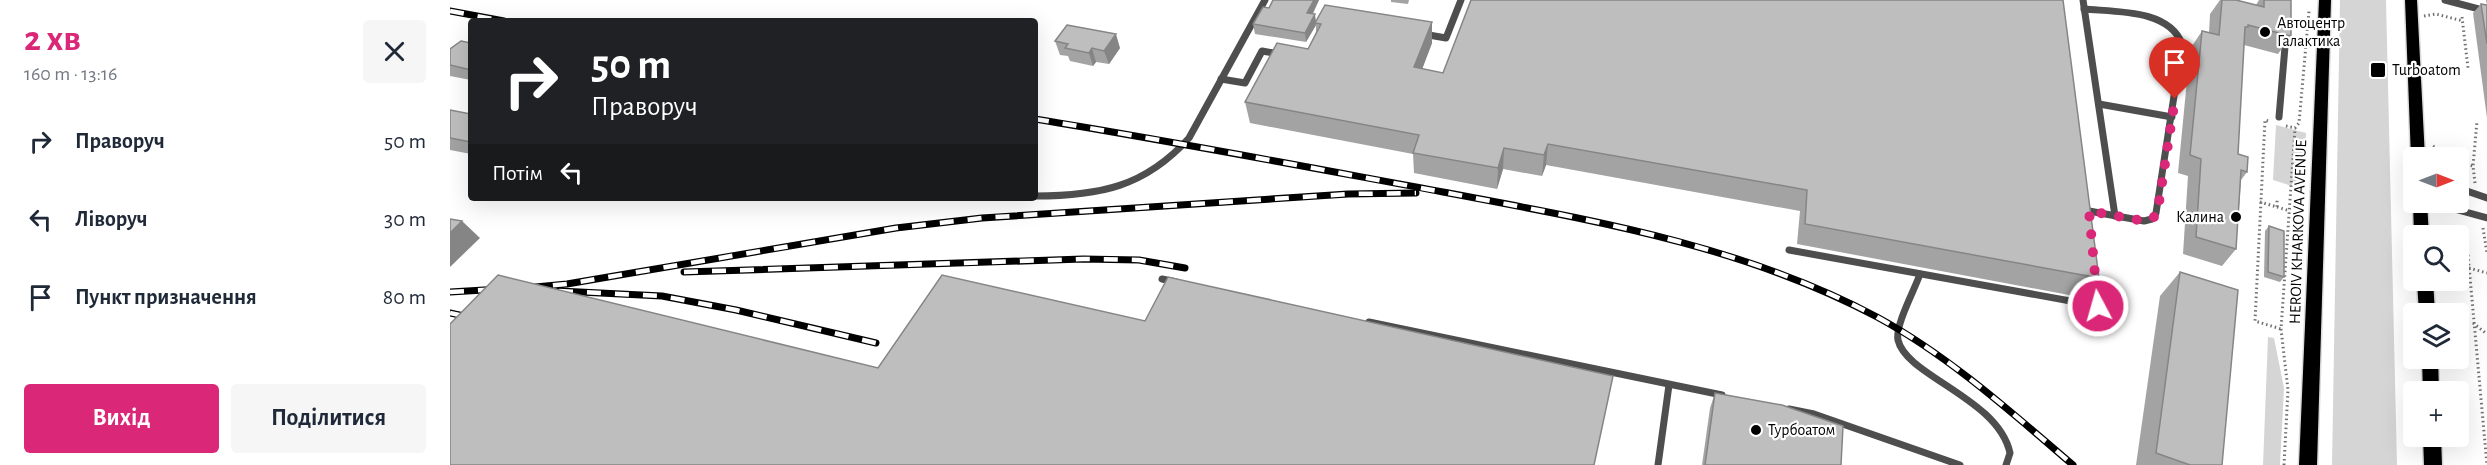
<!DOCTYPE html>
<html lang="uk">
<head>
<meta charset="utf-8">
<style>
	body { margin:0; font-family:"Alegreya Sans",sans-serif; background:#f6f6f7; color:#1f2937; height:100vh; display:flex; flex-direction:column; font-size:22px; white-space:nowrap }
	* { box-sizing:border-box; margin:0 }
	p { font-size:20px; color:#747a83 }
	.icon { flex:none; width:33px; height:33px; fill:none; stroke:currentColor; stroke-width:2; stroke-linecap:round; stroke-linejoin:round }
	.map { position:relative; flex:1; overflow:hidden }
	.side { display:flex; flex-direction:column; background:#fff; width:450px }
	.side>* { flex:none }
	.top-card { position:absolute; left:18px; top:18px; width:570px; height:183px; border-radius:6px; box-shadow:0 6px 24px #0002; background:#202124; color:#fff; overflow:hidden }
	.needle { width:39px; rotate:90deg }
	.tools { position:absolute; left:1953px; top:147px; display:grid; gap:12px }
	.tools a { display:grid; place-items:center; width:66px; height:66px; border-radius:6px; background:#fff; box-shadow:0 6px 24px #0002; font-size:30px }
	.pin { position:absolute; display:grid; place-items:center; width:51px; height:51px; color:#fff; margin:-62px -26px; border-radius:50% 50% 50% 0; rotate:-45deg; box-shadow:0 0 6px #0007 }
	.pin .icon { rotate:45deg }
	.me { position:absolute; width:66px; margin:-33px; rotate:354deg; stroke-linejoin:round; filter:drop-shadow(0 0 4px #0008) }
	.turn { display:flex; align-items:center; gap:21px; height:126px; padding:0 24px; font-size:27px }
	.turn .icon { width:78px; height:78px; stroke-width:2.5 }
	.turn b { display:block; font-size:42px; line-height:51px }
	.then { display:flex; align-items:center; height:57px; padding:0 24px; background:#0003; gap:12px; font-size:22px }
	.round { display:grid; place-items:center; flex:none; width:63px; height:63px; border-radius:6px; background:#f6f6f7 }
	.summary { display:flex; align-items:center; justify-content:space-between; height:102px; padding:0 24px }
	h1 { font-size:36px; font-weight:700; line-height:45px; color:#db2777 }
	.action { display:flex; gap:12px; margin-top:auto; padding:12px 24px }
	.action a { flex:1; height:69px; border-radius:6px; background:#db2777; color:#fff; font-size:24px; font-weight:700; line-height:69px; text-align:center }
	.action a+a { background:#f6f6f7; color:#1f2937 }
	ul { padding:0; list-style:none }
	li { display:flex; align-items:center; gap:18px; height:78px; padding:0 24px }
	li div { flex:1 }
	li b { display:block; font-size:22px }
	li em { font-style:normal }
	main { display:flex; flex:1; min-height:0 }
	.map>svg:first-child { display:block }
	.green { fill:#d5d5d5 }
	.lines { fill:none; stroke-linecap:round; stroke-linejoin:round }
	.primary-casing { stroke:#dbdbdb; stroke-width:3 }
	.path { stroke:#707070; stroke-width:3; stroke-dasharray:1.5 3; stroke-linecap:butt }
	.lane { stroke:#4e4e4e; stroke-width:7 }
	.primary { fill:#000; fill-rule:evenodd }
	.rail-casing { stroke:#000; stroke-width:7 }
	.rail { stroke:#fff; stroke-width:4.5; stroke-dasharray:14; stroke-linecap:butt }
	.wall { fill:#a3a3a3 }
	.shaded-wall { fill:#858585 }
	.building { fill:#bebebe; stroke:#858585; stroke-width:1.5 }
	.route { stroke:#db2777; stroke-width:10; stroke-dasharray:0 18 }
	.poi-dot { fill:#000; stroke:#fff; stroke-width:2 }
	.labels { text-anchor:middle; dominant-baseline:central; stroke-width:4.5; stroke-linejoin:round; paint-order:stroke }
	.poi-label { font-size:16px; fill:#000; stroke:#fff; text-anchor:start }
	.street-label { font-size:16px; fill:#000; stroke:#fff }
</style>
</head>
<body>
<main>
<section class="side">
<div class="summary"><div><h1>2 хв</h1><p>160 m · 13:16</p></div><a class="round"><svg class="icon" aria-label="close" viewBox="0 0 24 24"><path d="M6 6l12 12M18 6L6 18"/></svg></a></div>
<ul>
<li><svg class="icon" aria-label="right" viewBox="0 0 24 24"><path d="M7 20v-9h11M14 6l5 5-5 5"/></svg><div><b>Праворуч</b></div><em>50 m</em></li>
<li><svg class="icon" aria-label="left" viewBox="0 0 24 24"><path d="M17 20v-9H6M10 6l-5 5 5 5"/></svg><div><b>Ліворуч</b></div><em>30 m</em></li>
<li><svg class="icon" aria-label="arrive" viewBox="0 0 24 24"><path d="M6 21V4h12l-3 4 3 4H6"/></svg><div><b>Пункт призначення</b></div><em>80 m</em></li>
</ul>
<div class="action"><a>Вихід</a><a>Поділитися</a></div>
</section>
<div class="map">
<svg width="2037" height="465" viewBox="0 0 2037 465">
	<rect width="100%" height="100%" fill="#fff"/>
	<g class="green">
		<polygon points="1890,0 1936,0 1947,465 1882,465"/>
		<polygon points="1826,125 1856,133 1854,190 1823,180"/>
		<polygon points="1818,337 1824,338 1834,388 1830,465 1813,465"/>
	</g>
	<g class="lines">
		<defs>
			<g id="primary">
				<polygon points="1869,0 1881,0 1867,465 1849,465"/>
				<polygon points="1955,0 1967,0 1975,158 1964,158 1964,162 1961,158"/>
				<polygon points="1964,200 1964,202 1977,202 1979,236 1964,236 1963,202"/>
				<polygon points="1967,280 1983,280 1985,314 1969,314"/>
				<polygon points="1972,358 1988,358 1989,392 1973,392"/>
				<polygon points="1973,436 1991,436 1992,465 1974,465"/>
			</g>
		</defs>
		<use href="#primary" class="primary-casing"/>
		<g class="path">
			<polyline points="1974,16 1986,14 2013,21"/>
			<polyline points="2012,17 2018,68"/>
			<polyline points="1818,121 1815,120 1805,321 1831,329"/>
			<polyline points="1836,126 1845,128 1849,123 1859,11"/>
			<polyline points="1983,146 1999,158"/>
			<polyline points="2008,161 2023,166"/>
			<polyline points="2025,183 2023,166 2027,121"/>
			<polyline points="1810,202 1827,207 1827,199"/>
			<polyline points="1827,207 1840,211"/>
			<polyline points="2033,228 2037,253"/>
			<polyline points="2018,255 2037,465"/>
			<polyline points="2019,268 2037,273"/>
			<polyline points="2023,323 2037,334"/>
			<polyline points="1834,465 1838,390 1831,329 1845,129"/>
		</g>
		<g class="lane">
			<polyline points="1633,0 1665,216"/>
			<polyline points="1995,0 2037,11"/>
			<path d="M 1634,9 C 1665,12 1719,9 1732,44 L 1706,213 L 1702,219 L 1694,221 L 1639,211 L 1639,216"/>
			<polyline points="973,34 996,38 1011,0"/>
			<polyline points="771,79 795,83 812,51 829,54"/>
			<polyline points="1649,104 1722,117"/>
			<polyline points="1829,117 1836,35"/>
			<polyline points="2008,188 2037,198"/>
			<path d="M 585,196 C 649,196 695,187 739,138 L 815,0"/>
			<polyline points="1979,202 2037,218"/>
			<polyline points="1339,250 1648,306 1645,275"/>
			<path d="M 1470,274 C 1465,289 1445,325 1448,340 C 1456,376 1548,398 1560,453 L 1556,465"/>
			<polyline points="712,279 726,282"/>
			<polyline points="919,322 1272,395"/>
			<polyline points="1339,409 1364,414 1510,465"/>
			<polyline points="1208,465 1219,385"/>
		</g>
		<use href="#primary" class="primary"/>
		<defs>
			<g id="rail">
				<polyline points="0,11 54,21"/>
				<path d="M 585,119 C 721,141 857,167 993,192 C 1141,220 1292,245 1427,317 C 1499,356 1561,412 1623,465"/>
				<polyline points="234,272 633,259 689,260 735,268"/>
				<polyline points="75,288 117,284 446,228 532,218 898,194 966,193"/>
				<polyline points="109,291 212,296 286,310 426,343"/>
				<polyline points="0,292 51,289"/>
				<polyline points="0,313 23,318"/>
			</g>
		</defs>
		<use href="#rail" class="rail-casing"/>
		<use href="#rail" class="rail"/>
	</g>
	<g class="wall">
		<polygon points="823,0 869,0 863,14 866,21 982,22 982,43 972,69 1649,278 1635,298 1347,244 1350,211 1096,165 1092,176 1053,169 1047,189 964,173 963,154 800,123 795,102 858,49 866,32 866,25 856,42 805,34 803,24 819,8"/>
		<polygon points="941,0 959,0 958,4 941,2"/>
		<polygon points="1770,0 1786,0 1806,5 1809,0 1841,0 1841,36 1828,54 1794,45 1788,154 1797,172 1791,180 1786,249 1772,266 1733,254 1738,176 1728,173 1740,49 1752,31 1759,33 1760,14"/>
		<polygon points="2036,0 2037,0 2037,118 2023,13 2031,4 2037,5"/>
		<polygon points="605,41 670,48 659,64 646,62 643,66 620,61 618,56 610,55"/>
		<polygon points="21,43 21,80 0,76 0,49"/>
		<polygon points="0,110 21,114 21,154 0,150"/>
		<polygon points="1819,226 1834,277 1830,282 1814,277 1815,231"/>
		<polygon points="1730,272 1772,465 1686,465 1710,296"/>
		<polygon points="1265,393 1391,465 1252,465 1260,408"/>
	</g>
	<g class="shaded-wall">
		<polygon points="864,0 869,0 858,22 857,13"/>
		<polygon points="865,14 866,23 865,23 866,25 856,42 855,33"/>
		<polygon points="982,22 982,43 965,88 964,67"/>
		<polygon points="666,34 670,48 659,64 654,51"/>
		<polygon points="642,48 646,62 643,66 639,53"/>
		<polygon points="1098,144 1096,165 1092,176 1094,155"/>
		<polygon points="1054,148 1053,169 1047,189 1048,168"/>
		<polygon points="12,221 30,238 0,267 0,233"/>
	</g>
	<g class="building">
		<polygon points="823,0 864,0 857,13 865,14 855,33 803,24 813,7 819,8"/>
		<polygon points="1021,0 1613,0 1649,278 1355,224 1357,190 1098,144 1094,155 1054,148 1048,168 963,153 969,135 795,102 827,43 858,49 871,24 865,23 875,5 982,22 964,67 993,73"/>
		<polygon points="1772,0 1786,0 1814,7 1814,0 1841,0 1841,36 1798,25 1798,27 1795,27 1788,154 1798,157 1797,172 1791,170 1786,249 1746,237 1751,159 1740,155 1752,31 1769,35"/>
		<polygon points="2031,4 2037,5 2037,44"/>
		<polygon points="617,25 666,34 654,51 642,48 639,53 615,48 618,44 605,41"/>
		<polygon points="11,41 21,43 21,70 0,65 0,49"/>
		<polygon points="0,110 21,114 21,142 0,138"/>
		<polygon points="0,219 12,221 0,233"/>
		<polygon points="1819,226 1834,231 1834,277 1818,272"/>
		<polygon points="1730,272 1788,290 1772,465 1740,465 1706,453"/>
		<polygon points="48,275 428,368 492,275 695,321 718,277 1163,376 1144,465 0,465 0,324"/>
		<polygon points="1265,393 1332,405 1393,426 1391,465 1255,465"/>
	</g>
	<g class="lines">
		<polyline class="route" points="1648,306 1639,211 1694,221 1704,217 1708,209 1725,99"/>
	</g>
	<g class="poi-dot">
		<circle cx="1815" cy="32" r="6"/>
		<rect x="1920" y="62" width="16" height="16" rx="3"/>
		<circle cx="1786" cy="217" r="6"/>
		<circle cx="1306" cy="430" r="6"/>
	</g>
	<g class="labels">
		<g class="poi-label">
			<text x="1827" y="23">Автоцентр<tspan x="1827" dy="18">Галактика</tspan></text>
			<text x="1942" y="70">Turboatom</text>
			<text x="1774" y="217" text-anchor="end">Калина</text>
			<text x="1318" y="430">Турбоатом</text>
		</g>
		<g class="street-label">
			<text transform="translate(1848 232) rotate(-88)">HEROIV KHARKOVA AVENUE</text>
		</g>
	</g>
</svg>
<div class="tools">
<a><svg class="needle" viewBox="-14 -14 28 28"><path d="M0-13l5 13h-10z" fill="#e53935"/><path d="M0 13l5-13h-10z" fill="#747a83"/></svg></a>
<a><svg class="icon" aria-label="search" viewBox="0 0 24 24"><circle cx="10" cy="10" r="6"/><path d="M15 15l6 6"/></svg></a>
<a><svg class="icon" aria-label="layers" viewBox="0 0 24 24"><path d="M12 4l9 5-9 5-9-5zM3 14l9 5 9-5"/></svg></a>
<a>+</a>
</div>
<div class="pin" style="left:1725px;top:99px;background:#d93025"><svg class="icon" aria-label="arrive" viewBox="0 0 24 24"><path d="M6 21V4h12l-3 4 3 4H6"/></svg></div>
<svg class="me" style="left:1648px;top:306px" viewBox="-20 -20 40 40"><circle r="17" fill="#db2777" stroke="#fff" stroke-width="3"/><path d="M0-11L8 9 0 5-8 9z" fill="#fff"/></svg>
<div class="top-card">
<div class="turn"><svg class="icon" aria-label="right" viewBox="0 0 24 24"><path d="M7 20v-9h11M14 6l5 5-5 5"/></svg><div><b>50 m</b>Праворуч</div></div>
<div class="then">Потім<svg class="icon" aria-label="left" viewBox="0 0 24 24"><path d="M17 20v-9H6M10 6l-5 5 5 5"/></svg></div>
</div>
</div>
</main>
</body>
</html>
